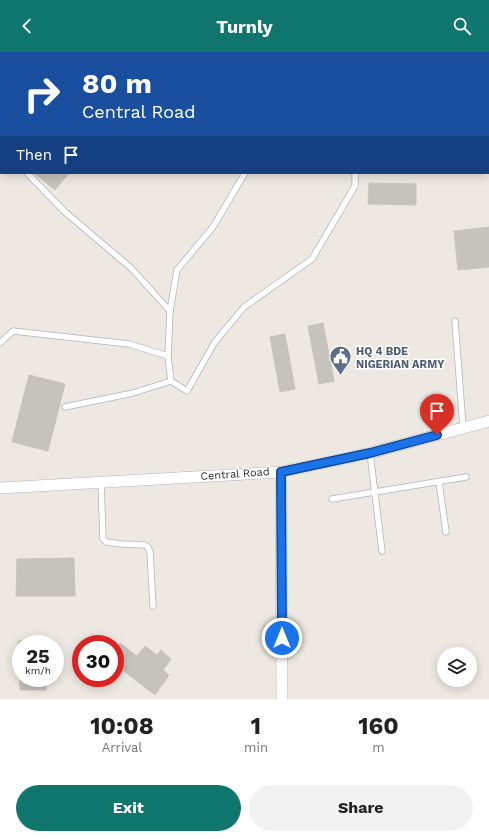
<!DOCTYPE html>
<html lang="en">
<head>
<meta charset="utf-8">
<style>
	body { margin:0; font-family:"Work Sans",sans-serif; background:#f2f2f2; color:#222; height:100vh; display:flex; flex-direction:column; font-size:15px; white-space:nowrap }
	* { box-sizing:border-box; margin:0 }
	p { font-size:13px; color:#767676 }
	.icon { flex:none; width:22px; height:22px; fill:none; stroke:currentColor; stroke-width:2; stroke-linecap:round; stroke-linejoin:round }
	.map { position:relative; height:647px; overflow:hidden }
	.side { display:flex; flex-direction:column; background:#fff; flex:1 }
	.side>* { flex:none }
	.hud { position:absolute; left:0px; top:0px; width:489px; height:122px; box-shadow:0 2px 10px #0003; background:#1a4fa0; color:#fff; overflow:hidden }
	.fabs { position:absolute; left:437px; top:595px; display:grid; gap:8px }
	.fabs a { display:grid; place-items:center; width:40px; height:40px; border-radius:50%; background:#fff; box-shadow:0 2px 10px #0003; font-size:20px }
	.speed { position:absolute; left:12px; top:583px; display:flex; gap:8px; font-size:20px; font-weight:700; text-align:center }
	.speed>* { display:grid; place-content:center; width:52px; height:52px; border-radius:50%; background:#fff; box-shadow:0 2px 10px #0003; line-height:1 }
	.speed small { font-size:10px; font-weight:400 }
	.speed .limit { border:6px solid #d22; background:#fff; color:#111 }
	.pin { position:absolute; display:grid; place-items:center; width:34px; height:34px; color:#fff; margin:-41px -17px; border-radius:50% 50% 50% 0; rotate:-45deg; box-shadow:0 0 4px #0007 }
	.pin .icon { rotate:45deg }
	.me { position:absolute; width:44px; margin:-22px; rotate:0deg; stroke-linejoin:round; filter:drop-shadow(0 0 3px #0008) }
	.turn { display:flex; align-items:center; gap:14px; height:84px; padding:0 16px; font-size:18px }
	.turn .icon { width:52px; height:52px; stroke-width:2.5 }
	.turn b { display:block; font-size:28px; line-height:34px }
	.then { display:flex; align-items:center; height:38px; padding:0 16px; background:#0003; gap:8px; font-size:15px }
	.eta { display:flex; justify-content:space-evenly; align-items:center; height:68px; text-align:center }
	.eta b { font-size:24px; font-weight:700; line-height:28px }
	.button { display:flex; gap:8px; margin-top:auto; padding:8px 16px }
	.button a { flex:1; height:46px; border-radius:24px; background:#0f766e; color:#fff; font-size:16px; font-weight:700; line-height:46px; text-align:center }
	.button a+a { background:#f2f2f2; color:#222 }
	header { display:flex; justify-content:space-between; align-items:center; height:52px; padding:0 16px; background:#0f766e; color:#fff; font-size:18px; font-weight:700 }
	.map>svg:first-child { display:block }
	.building { fill:#c6c3bd; stroke:#c9c5bb }
	.lines { fill:none; stroke-linecap:round; stroke-linejoin:round }
	.lane-casing { stroke:#b2b3bc; stroke-width:7 }
	.street-casing { stroke:#b2b3bc; stroke-width:12 }
	.lane { stroke:#fff; stroke-width:5.5 }
	.street { stroke:#fff; stroke-width:11 }
	.route-casing { stroke:#114b97; stroke-width:10 }
	.route { stroke:#1a73e8; stroke-width:7 }
	.labels { text-anchor:middle; dominant-baseline:central; stroke-width:3; stroke-linejoin:round; paint-order:stroke }
	.service-label { font-size:11px; font-weight:bold; fill:#4e5e75; stroke:#fff; text-anchor:start }
	.street-label { font-size:11px; fill:#2e2e2e; stroke:#fff }
</style>
</head>
<body>
<header><svg class="icon" aria-label="back" viewBox="0 0 24 24"><path d="M15 5l-7 7 7 7"/></svg>Turnly<svg class="icon" aria-label="search" viewBox="0 0 24 24"><circle cx="10" cy="10" r="6"/><path d="M15 15l6 6"/></svg></header>
<div class="map">
<svg width="489" height="647" viewBox="0 0 489 647">
	<rect width="100%" height="100%" fill="#ede9e2"/>
	<g class="building">
		<rect x="121" y="0" width="67" height="1"/>
		<polygon points="34,121 69,121 55,138"/>
		<polygon points="369,131 416,132 416,153 368,152"/>
		<polygon points="489,175 489,215 458,218 454,179"/>
		<polygon points="323,271 334,329 319,332 308,274"/>
		<polygon points="285,282 295,337 280,340 270,285"/>
		<polygon points="29,323 65,332 48,399 12,390"/>
		<polygon points="74,506 75,544 16,544 17,507"/>
		<polygon points="45,588 45,592 21,592 21,626 46,626 46,638 20,638 18,589"/>
		<polygon points="120,591 137,604 145,594 157,603 161,598 171,607 163,618 169,623 155,643 115,612 115,598"/>
	</g>
	<g class="lines">
		<defs>
			<g id="lane">
				<polyline points="465,0 465,1"/>
				<polyline points="0,51 1,54"/>
				<polyline points="488,86 489,87"/>
				<polyline points="0,93 1,94"/>
				<polyline points="27,121 65,160 131,216 170,259"/>
				<polyline points="455,269 463,375"/>
				<polyline points="0,291 13,279 129,292 168,304 171,329 133,341 65,355"/>
				<polyline points="168,304 170,259 177,218 213,175 245,121"/>
				<polyline points="171,329 187,339 215,290 244,255 312,207 355,134 355,121"/>
				<polyline points="370,401 382,499"/>
				<polyline points="101,430 103,487 106,490 122,492 145,493 148,495 150,500 153,554"/>
				<polyline points="439,430 446,480"/>
				<polyline points="332,447 466,425"/>
			</g>
			<g id="street">
				<polyline points="281,420 282,647"/>
				<polyline points="0,436 281,420 370,401 489,369"/>
			</g>
		</defs>
		<use href="#lane" class="lane-casing"/>
		<use href="#street" class="street-casing"/>
		<use href="#lane" class="lane"/>
		<use href="#street" class="street"/>
	</g>
	<g class="lines">
		<defs>
			<polyline id="route" points="282,586 281,420 370,401 437,383"/>
		</defs>
		<use href="#route" class="route-casing"/>
		<use href="#route" class="route"/>
	</g>
	<defs>
		<symbol id="civic-pin" viewBox="-11 -11 22 30"><path d="M0 17L-7.5 6A9.5 9.5 0 1 1 7.5 6Z" fill="#5c6f8a" stroke="#fff"/><path d="M-.6-6.5H3V-4.5H.6V-3L4-1V1h2V6H-6V1h2V-1L-.6-3ZM-1.2 2.5V6h2.4V2.5Z" fill="#fff"/></symbol>
	</defs>
	<g fill-rule="evenodd">
		<use href="#civic-pin" x="328" y="292" width="25" height="34"/>
	</g>
	<g class="labels">
		<g class="service-label">
			<text x="356" y="299">HQ 4 BDE<tspan x="356" dy="13">NIGERIAN ARMY</tspan></text>
		</g>
		<g class="street-label">
			<text transform="translate(235 422) rotate(-4)">Central Road</text>
		</g>
	</g>
</svg>
<div class="fabs">
<a><svg class="icon" aria-label="layers" viewBox="0 0 24 24"><path d="M12 4l9 5-9 5-9-5zM3 14l9 5 9-5"/></svg></a>
</div>
<div class="speed"><div>25<small>km/h</small></div><div class="limit">30</div></div>
<div class="pin" style="left:437px;top:383px;background:#d93025"><svg class="icon" aria-label="arrive" viewBox="0 0 24 24"><path d="M6 21V4h12l-3 4 3 4H6"/></svg></div>
<svg class="me" style="left:282px;top:586px" viewBox="-20 -20 40 40"><circle r="17" fill="#1a73e8" stroke="#fff" stroke-width="3"/><path d="M0-11L8 9 0 5-8 9z" fill="#fff"/></svg>
<div class="hud">
<div class="turn"><svg class="icon" aria-label="right" viewBox="0 0 24 24"><path d="M7 20v-9h11M14 6l5 5-5 5"/></svg><div><b>80 m</b>Central Road</div></div>
<div class="then">Then<svg class="icon" aria-label="arrive" viewBox="0 0 24 24"><path d="M6 21V4h12l-3 4 3 4H6"/></svg></div>
</div>
</div>
<section class="side">
<div class="eta">
<div><b>10:08</b><p>Arrival</p></div>
<div><b>1</b><p>min</p></div>
<div><b>160</b><p>m</p></div>
</div>
<div class="button"><a>Exit</a><a>Share</a></div>
</section>
</body>
</html>
